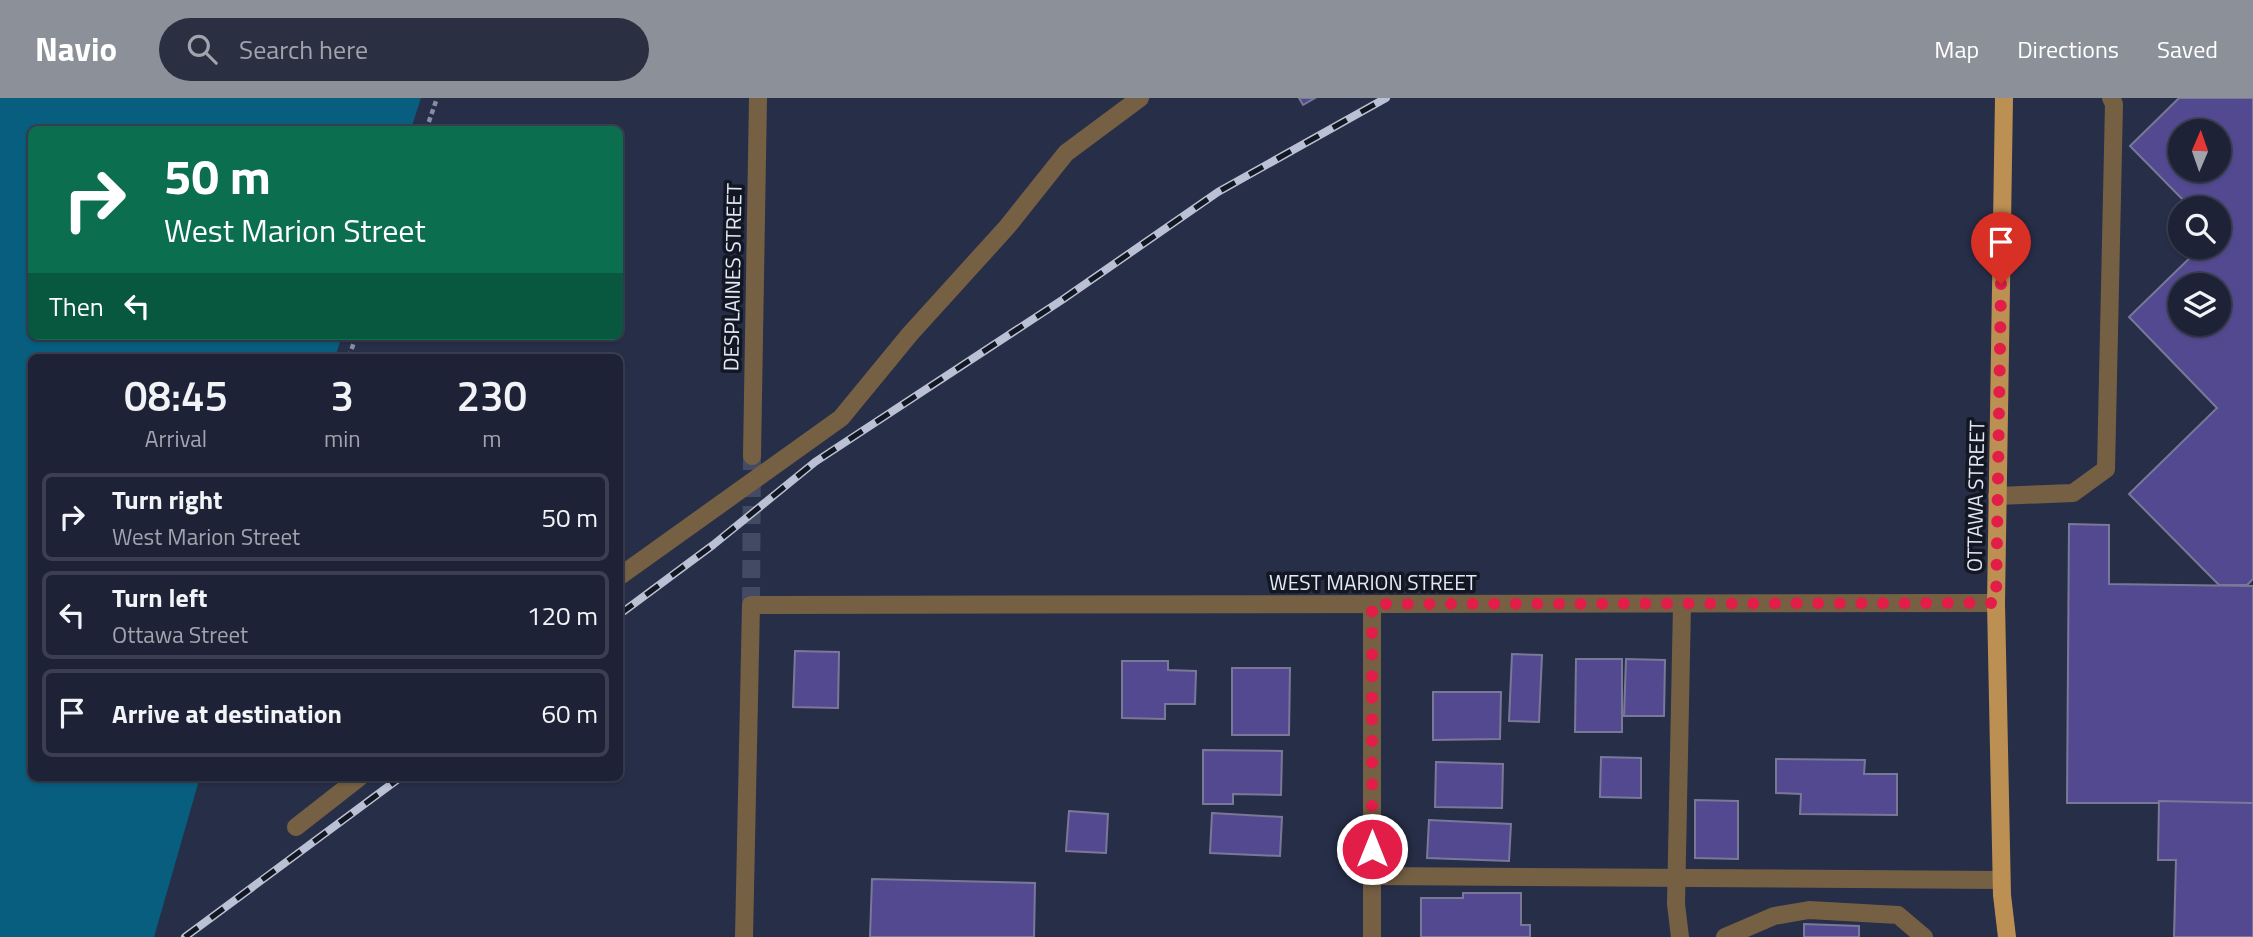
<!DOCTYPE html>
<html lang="en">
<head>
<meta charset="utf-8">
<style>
	body { margin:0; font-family:"Titillium Web",sans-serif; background:#2a2f42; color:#f1f3f6; height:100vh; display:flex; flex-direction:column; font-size:26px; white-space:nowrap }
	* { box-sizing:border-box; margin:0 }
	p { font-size:23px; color:#a0a4ad }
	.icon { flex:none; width:38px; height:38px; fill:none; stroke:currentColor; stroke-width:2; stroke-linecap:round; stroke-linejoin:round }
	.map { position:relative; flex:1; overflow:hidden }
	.panel { position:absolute; left:28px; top:256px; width:595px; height:427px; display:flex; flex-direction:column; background:#1d2236; border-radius:10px; box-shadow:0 2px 5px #0004,0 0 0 2px #3b3f51 }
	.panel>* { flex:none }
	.banner { position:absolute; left:28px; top:28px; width:595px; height:214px; border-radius:10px; box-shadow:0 2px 5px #0004,0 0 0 2px #3b3f51; background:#0b6e4f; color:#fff; overflow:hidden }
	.needle { width:46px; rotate:2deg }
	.fabs { position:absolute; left:2168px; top:21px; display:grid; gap:14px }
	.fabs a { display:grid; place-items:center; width:63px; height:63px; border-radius:50%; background:#1d2236; box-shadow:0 2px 5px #0004,0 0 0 2px #3b3f51; font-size:35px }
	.pin { position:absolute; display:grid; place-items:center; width:60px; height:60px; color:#fff; margin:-72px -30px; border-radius:50% 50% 50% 0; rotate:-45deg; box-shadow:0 0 7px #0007 }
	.pin .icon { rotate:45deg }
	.me { position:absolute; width:77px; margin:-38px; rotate:0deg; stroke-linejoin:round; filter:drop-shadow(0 0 5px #0008) }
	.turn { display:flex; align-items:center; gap:24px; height:147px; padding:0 21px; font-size:32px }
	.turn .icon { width:91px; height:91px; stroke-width:2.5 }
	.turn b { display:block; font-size:49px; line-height:60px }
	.then { display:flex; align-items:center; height:66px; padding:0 21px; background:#0003; gap:14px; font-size:26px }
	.eta { display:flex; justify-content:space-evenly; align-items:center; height:119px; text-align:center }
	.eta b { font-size:42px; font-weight:600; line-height:49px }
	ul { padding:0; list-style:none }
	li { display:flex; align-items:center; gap:21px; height:88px; margin:0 14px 10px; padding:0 7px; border:4px solid #3b3f51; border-radius:10px }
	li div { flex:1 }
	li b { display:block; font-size:26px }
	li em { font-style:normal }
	header { display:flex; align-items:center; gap:42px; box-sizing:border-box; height:98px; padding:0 35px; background:#8c9099; color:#fff }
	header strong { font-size:33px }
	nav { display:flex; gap:38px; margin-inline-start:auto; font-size:24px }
	.search { width:490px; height:63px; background:#2a2f42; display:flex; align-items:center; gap:18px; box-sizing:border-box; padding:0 24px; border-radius:38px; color:#a0a4ad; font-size:26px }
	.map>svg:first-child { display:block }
	.water { fill:#085e7f }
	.building { fill:#534990; stroke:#7a7898; stroke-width:2; fill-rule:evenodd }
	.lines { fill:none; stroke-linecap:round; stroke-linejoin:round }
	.minor-tunnel { stroke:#434a63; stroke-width:18; stroke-dasharray:18 9; stroke-linecap:butt }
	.path { stroke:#878ea3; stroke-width:4.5; stroke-dasharray:5 3.5; stroke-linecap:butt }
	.minor { stroke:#766044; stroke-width:18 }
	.major { stroke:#bc8f53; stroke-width:18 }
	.rail-casing { stroke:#bbc1d4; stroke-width:8 }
	.rail { stroke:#131722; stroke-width:5; stroke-dasharray:16; stroke-linecap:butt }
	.route { stroke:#e11d48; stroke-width:12; stroke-dasharray:0 21.6 }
	.labels { text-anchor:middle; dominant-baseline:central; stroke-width:7; stroke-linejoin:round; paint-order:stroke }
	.street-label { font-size:21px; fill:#e2e8f9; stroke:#131722 }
</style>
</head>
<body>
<header>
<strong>Navio</strong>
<div class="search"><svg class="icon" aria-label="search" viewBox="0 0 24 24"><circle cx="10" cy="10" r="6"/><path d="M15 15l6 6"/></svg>Search here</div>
<nav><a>Map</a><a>Directions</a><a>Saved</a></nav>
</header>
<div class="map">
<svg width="2253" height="839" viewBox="0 0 2253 839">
	<rect width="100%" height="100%" fill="#272e48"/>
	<polygon class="water" points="0,0 421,0 411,31 32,32 32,238 342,238 335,259 32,259 32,679 200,679 154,839 0,839"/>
	<g class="building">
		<polygon points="1299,0 1315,0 1303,7"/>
		<path d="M 2179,0 L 2253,0 L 2253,481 L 2247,487 L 2219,487 L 2129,396 L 2217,310 L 2129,219 L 2201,149 L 2219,149 L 2219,110 L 2191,110 L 2130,48 ZM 2180,33 L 2219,33 L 2219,72 L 2180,72 ZM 2180,187 L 2219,187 L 2219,226 L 2180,226 Z"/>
		<polygon points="2069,426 2109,427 2109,486 2253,488 2253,705 2067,705"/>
		<polygon points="795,553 839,554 838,610 793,609"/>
		<polygon points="1512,556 1542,557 1539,624 1509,623"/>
		<polygon points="1576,561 1622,561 1622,634 1575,634"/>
		<polygon points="1626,561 1665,562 1664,618 1624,618"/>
		<polygon points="1122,563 1168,563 1168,572 1196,573 1195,606 1165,606 1165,621 1122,620"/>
		<polygon points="1232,570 1290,570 1289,637 1232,637"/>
		<polygon points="1433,594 1501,594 1500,641 1433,642"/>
		<polygon points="1203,652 1282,653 1281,697 1233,696 1233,706 1203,706"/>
		<polygon points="1601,659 1641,660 1641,700 1600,699"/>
		<polygon points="1776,661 1865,662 1864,676 1897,676 1897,717 1800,716 1801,696 1776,695"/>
		<polygon points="1436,664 1503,666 1502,710 1435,709"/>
		<polygon points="1695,702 1738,703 1738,761 1695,760"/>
		<polygon points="2159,703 2253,705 2253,839 2174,839 2176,762 2158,762"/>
		<polygon points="1069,713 1108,716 1106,755 1066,753"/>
		<polygon points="1212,715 1282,719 1280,758 1210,755"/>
		<polygon points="1429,722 1511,726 1509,763 1427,760"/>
		<polygon points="872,781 1035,785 1034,839 870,839"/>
		<polygon points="1463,795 1521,795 1521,827 1530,827 1530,839 1421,839 1421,800 1463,800"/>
		<polygon points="1804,826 1859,828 1859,839 1804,839"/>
	</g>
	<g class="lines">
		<polyline class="minor-tunnel" points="751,507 752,358"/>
		<g class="path">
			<polyline points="426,32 437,0"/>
			<polyline points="349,259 356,238"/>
		</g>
		<g class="minor">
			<polyline points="752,358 758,0"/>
			<polyline points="1997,398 2073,395 2106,371 2114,6 2111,0"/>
			<polyline points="620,478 841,320 910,236 1007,129 1066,55 1140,0"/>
			<polyline points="296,729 360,679"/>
			<polyline points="1372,778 2001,782"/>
			<polyline points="744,839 751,507 1996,505"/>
			<polyline points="1372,839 1372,506"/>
			<polyline points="1680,839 1676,806 1682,506"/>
			<polyline points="1725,839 1774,818 1809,812 1898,817 1924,839"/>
		</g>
		<polyline class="major" points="2004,0 1996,505 2002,797 2007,839"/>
		<defs>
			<g id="rail">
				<polyline points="620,516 713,447 815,364 1062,202 1218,94 1386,0"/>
				<polyline points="185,839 401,679"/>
			</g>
		</defs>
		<use href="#rail" class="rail-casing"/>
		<use href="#rail" class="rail"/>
	</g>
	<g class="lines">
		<polyline class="route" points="1372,751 1372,506 1996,505 2001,186"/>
	</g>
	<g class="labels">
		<g class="street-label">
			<text transform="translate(732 179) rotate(-89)">DESPLAINES STREET</text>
			<text transform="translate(1975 398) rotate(-89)">OTTAWA STREET</text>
			<text x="1373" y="484">WEST MARION STREET</text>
		</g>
	</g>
</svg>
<div class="fabs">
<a><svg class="needle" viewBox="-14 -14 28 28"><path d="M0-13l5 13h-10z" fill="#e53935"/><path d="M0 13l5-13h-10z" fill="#a0a4ad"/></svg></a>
<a><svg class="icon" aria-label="search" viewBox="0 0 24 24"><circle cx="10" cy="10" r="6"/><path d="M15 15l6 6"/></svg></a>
<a><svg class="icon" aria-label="layers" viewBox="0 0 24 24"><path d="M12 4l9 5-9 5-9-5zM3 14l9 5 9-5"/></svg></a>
</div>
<div class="pin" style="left:2001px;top:186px;background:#d93025"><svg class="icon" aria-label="arrive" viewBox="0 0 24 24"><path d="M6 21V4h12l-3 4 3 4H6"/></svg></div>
<svg class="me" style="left:1372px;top:751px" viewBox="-20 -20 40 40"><circle r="17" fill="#e11d48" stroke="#fff" stroke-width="3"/><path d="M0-11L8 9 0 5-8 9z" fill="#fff"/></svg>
<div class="banner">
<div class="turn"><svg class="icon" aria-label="right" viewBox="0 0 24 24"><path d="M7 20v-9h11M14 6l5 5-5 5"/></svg><div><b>50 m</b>West Marion Street</div></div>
<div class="then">Then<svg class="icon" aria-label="left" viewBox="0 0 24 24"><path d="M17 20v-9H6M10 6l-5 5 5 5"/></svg></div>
</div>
<section class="panel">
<div class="eta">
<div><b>08:45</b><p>Arrival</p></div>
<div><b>3</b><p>min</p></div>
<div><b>230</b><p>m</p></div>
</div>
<ul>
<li><svg class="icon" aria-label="right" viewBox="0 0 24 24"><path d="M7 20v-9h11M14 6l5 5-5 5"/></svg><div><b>Turn right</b><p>West Marion Street</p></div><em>50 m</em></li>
<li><svg class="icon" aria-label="left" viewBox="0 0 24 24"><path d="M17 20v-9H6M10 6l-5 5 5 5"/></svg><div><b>Turn left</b><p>Ottawa Street</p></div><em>120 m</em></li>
<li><svg class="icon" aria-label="arrive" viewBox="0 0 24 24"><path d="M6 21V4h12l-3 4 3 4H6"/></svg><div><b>Arrive at destination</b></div><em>60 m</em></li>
</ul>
</section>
</div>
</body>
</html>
